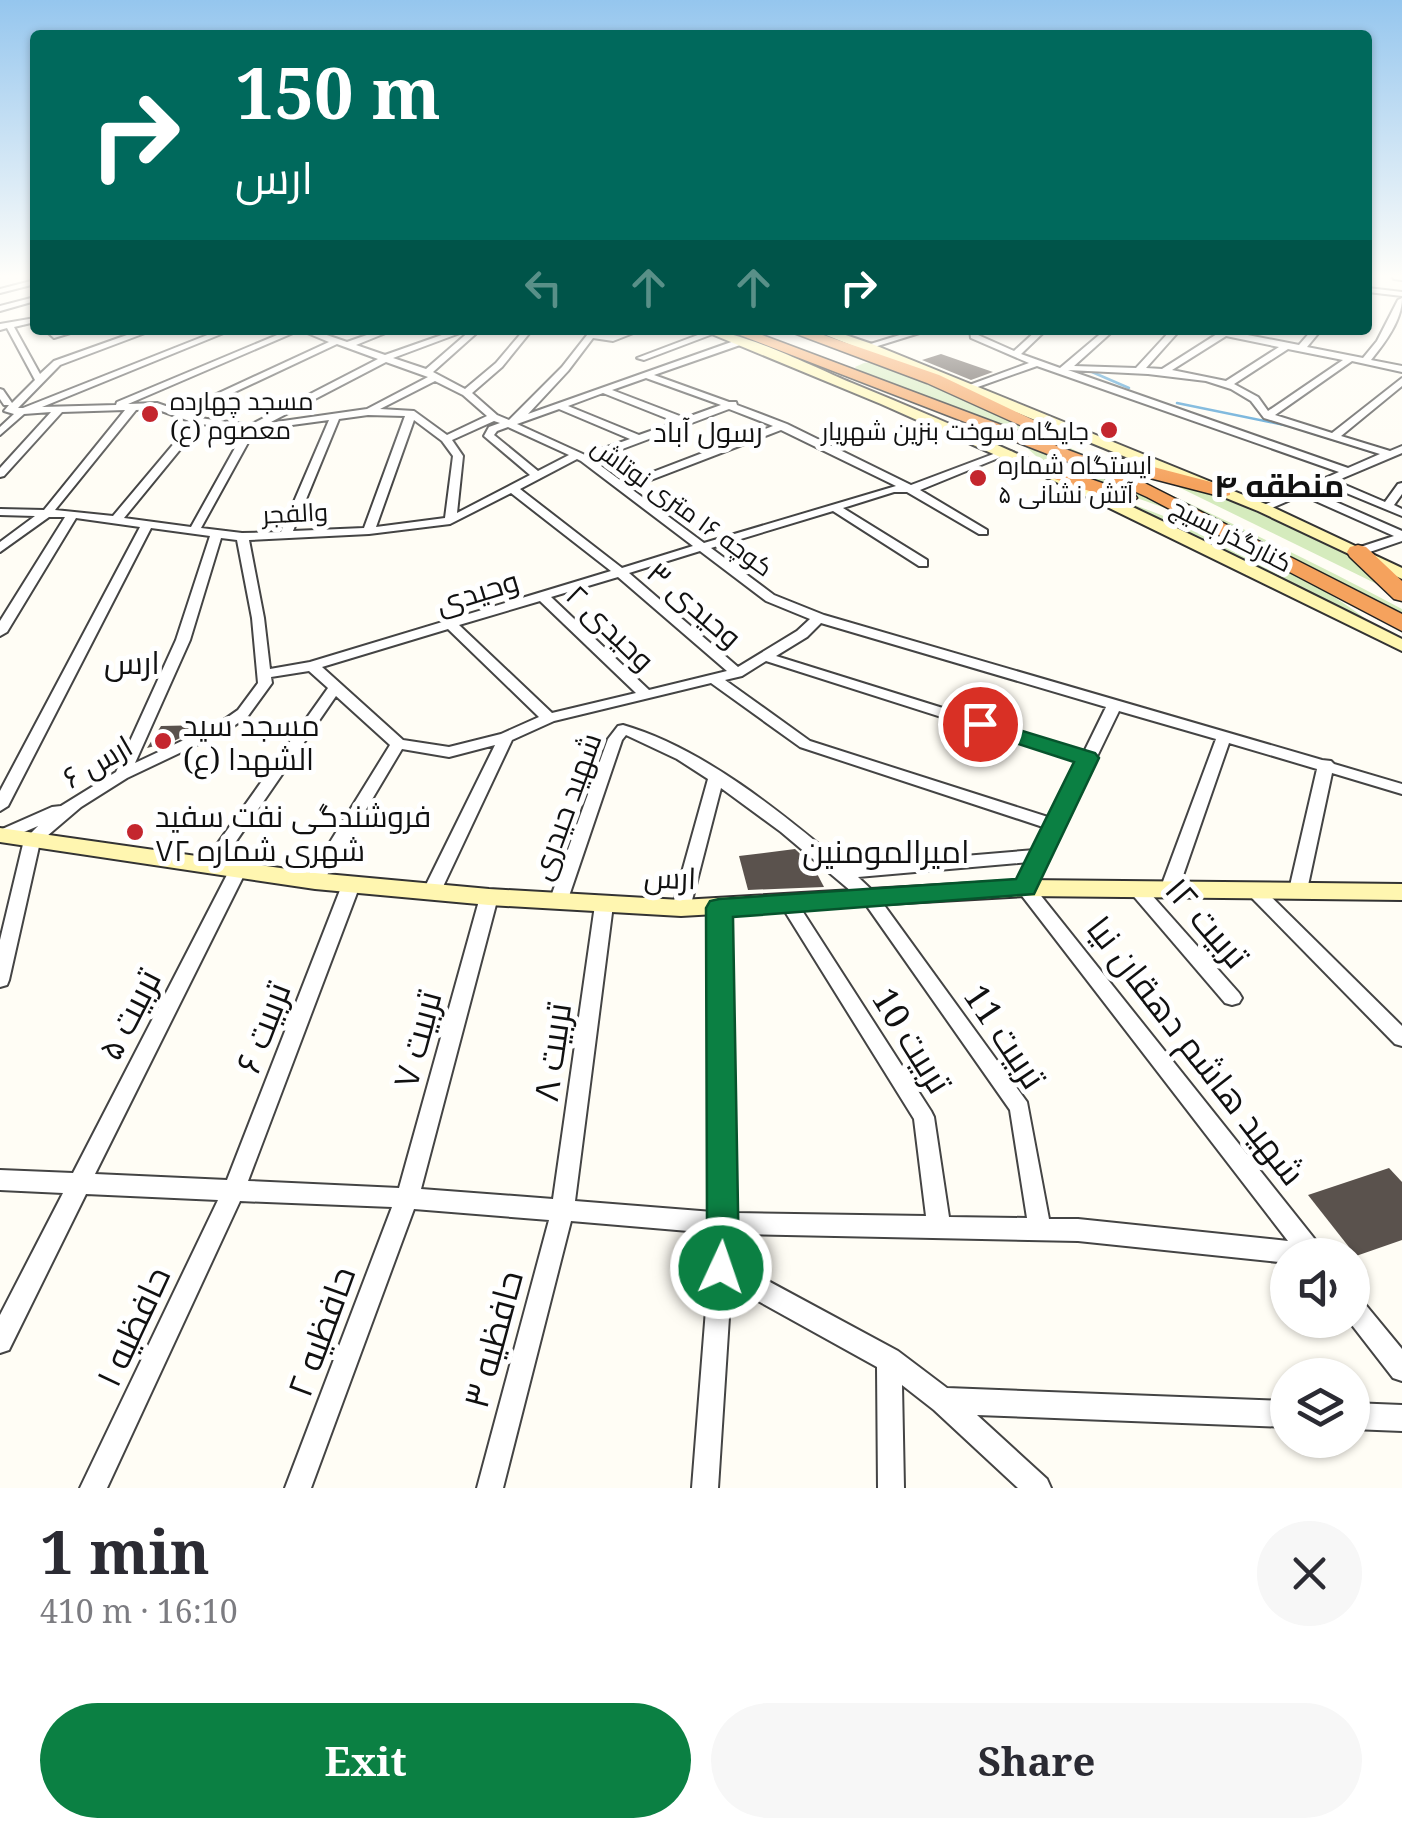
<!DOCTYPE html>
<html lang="en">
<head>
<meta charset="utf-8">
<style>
	body { margin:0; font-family:"Noto Serif",Cairo,serif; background:#f7f7f7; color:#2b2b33; height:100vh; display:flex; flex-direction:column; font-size:38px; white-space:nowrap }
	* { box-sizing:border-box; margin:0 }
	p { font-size:32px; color:#7c7c81 }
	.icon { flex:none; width:55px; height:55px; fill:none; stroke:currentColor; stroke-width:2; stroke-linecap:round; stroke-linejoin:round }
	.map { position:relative; height:1488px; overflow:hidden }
	.panel { display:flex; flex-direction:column; background:#fff; flex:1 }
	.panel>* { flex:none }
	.hud { position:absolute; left:30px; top:30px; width:1342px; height:305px; border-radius:10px; box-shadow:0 2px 8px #0004; background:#00695c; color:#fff; overflow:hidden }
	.controls { position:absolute; left:1270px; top:1238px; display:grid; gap:20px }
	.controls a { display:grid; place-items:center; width:100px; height:100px; border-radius:50%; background:#fff; box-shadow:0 2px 8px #0004; font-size:50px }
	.pin { position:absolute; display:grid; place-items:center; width:85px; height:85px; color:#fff; margin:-42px; border:5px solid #fff; border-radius:50%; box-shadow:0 2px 10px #0007 }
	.me { position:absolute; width:110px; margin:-55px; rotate:3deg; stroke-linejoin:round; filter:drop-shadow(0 0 8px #0008) }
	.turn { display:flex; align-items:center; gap:35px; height:210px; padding:0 40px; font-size:45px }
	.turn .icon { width:130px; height:130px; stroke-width:2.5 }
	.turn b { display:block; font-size:70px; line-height:85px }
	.lanes { display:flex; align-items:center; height:95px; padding:0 40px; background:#0003; justify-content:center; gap:50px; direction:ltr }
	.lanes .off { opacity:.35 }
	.round { display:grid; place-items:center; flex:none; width:105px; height:105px; border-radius:52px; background:#f7f7f7 }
	.head { display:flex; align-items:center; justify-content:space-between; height:170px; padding:0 40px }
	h1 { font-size:60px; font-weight:700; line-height:75px }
	.button { display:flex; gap:20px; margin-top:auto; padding:20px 40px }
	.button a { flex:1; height:115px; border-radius:60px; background:#0b8043; color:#fff; font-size:40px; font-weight:700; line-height:115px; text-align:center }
	.button a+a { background:#f7f7f7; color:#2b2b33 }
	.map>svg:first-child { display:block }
	.green { fill:#d5ebbd }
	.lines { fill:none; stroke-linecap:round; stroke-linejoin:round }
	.stream { stroke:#3f96cf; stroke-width:2.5 }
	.building { fill:#5a524d }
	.street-casing { stroke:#444; stroke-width:4 }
	.secondary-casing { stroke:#333; stroke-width:4 }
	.highway-casing { stroke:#222; stroke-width:3 }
	.street { fill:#fff; fill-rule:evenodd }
	.secondary { fill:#fff6b0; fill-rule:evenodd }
	.highway { fill:#f5a25d; fill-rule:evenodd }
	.route { fill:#0b8043; stroke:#07532c; stroke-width:2.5 }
	.poi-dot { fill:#c4262e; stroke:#fff; stroke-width:4 }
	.labels { text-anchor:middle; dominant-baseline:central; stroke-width:10; stroke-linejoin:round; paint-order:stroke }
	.far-poi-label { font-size:25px; fill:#111; stroke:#fff; text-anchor:start }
	.far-street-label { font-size:25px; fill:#111; stroke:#fff }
	.far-neighbourhood-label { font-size:28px; fill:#111; stroke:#fff }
	.street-label { font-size:30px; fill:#111; stroke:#fff }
	.poi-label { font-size:30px; fill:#111; stroke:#fff; text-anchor:start }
	.far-district-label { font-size:32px; font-weight:bold; fill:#111; stroke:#fff }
	.neighbourhood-label { font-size:32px; fill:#111; stroke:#fff }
	.near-street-label { font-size:35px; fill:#111; stroke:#fff }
</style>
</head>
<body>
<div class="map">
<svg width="1402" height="1488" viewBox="0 0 1402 1488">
	<rect width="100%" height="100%" fill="#fffdf5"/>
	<g class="green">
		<path d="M 864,363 C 900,359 1015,422 1053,440 C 1171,495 1288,548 1402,609 L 1402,616 L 1257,538 L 1089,459 L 859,372 L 855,367 Z"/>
		<polygon points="1025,446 1086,468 1193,518 1047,466"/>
		<polygon points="1158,477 1207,489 1348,555 1369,568 1387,589"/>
		<path d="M 1127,502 C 1218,537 1309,571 1385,634 Z"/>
	</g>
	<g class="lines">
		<g class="stream">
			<polyline points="1092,372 1129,388"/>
			<polyline points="1177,403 1294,427"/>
			<polyline points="1308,432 1373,452"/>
		</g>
	</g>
	<g class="building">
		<polygon points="941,354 993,372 971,380 922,360"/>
		<polygon points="207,725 174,741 147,748 161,726"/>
		<polygon points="795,849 813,866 824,887 748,890 739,856"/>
		<polygon points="1389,1168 1402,1182 1402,1240 1356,1256 1308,1195"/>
	</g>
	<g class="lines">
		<defs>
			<g id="street">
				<polygon points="1393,277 1402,277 1402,280 1394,279"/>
				<polygon points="35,280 35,284 0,293 0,289"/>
				<polygon points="1368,288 1402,292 1402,296 1368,292"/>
				<polygon points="35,297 35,301 0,311 0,306"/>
				<path d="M 1402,298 C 1402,320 1385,343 1371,360 L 1402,366 L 1402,372 L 1352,361 L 1275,415 L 1332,433 L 1402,378 L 1402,386 L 1341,436 L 1390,451 L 1402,446 L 1402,453 L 1336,481 L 1385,502 L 1398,484 L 1402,483 L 1402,494 L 1394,505 L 1402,509 L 1402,516 L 1327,485 L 1311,491 L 1402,531 L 1402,541 L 1358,556 L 1354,555 L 1354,549 L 1394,536 L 1302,495 L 1267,510 L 1259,510 L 1257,508 L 1339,472 L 1037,366 L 972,389 L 964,387 L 1029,363 L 971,338 L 970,330 L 978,330 L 978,335 L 1014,351 L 1037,330 L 1046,330 L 1021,354 L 1060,368 L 1105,330 L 1114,330 L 1074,366 L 1136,368 L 1171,330 L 1180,330 L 1146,368 L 1162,369 L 1217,334 L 1206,330 L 1233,330 L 1232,332 L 1299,345 L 1312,330 L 1321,330 L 1307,347 L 1363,358 L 1377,341 L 1398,300 ZM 1226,336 L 1279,347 L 1226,381 L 1172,370 ZM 1288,349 L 1343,360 L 1268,411 L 1258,397 L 1234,384 ZM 1068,370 L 1148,374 L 1206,381 L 1231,389 L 1251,401 L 1264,418 L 1380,454 L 1348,468 Z"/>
				<path d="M 35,318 L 35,322 L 14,327 L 40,374 L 54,361 L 141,330 L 153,330 L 60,365 L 18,408 L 23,408 L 220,330 L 231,330 L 42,407 L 116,405 L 117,402 L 289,330 L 312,330 L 347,342 L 381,330 L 393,330 L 356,345 L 385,355 L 456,330 L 468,330 L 393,358 L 426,369 L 471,330 L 480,330 L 433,372 L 465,389 L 496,363 L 524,330 L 532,330 L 502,367 L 472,393 L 497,415 L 509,420 L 562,367 L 591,330 L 599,330 L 597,333 C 613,335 625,330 641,330 L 613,341 L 593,338 L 568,371 L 528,414 L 737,340 L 743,340 L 743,344 L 654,375 L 729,402 L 736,402 L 737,405 L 787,424 L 911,485 L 1004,450 L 1013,452 L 920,490 L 987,530 L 987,534 L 979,534 L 907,492 L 894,492 L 843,508 L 927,560 L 927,566 L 919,566 L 833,511 L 711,548 L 774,595 L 824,615 L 1322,760 L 1331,761 L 1334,764 L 1402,784 L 1402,794 L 1332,773 L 1307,890 L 1304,894 L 1292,894 L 1289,890 L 1317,769 L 1229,743 L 1179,887 L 1176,891 L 1164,891 L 1161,887 L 1216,739 L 1119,711 L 1034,887 L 1321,1247 L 1325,1255 L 1288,1255 L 1288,1263 L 1078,1241 L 735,1234 L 733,1262 L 898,1351 L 947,1388 L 1288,1401 L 1288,1427 L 977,1415 L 1047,1479 L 1051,1488 L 1018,1488 L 934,1410 L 902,1385 L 904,1488 L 878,1488 L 877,1367 L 731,1286 L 718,1488 L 692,1488 L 712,1233 L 571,1221 L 503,1488 L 477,1488 L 549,1220 L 414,1209 L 311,1488 L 285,1488 L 392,1207 L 240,1201 L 107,1488 L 80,1488 L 218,1200 L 86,1194 L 9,1350 L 0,1353 L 0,1315 L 63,1193 L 0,1190 L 0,1170 L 73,1173 L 231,867 L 243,867 L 246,871 L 95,1174 L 227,1180 L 342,885 L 345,881 L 357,881 L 360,885 L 248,1181 L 399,1188 L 480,897 L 483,893 L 495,893 L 498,897 L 421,1189 L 553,1199 L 595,905 L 598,901 L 610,901 L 613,905 L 575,1201 L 713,1212 L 710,908 L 713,903 L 725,903 L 728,908 L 735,1213 L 926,1216 L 914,1119 L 779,902 L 782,898 L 794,898 L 931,1111 L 934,1117 L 949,1217 L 1027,1218 L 1010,1110 L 864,902 L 781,832 L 721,788 L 690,908 L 687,913 L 675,913 L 672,908 L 708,779 L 677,759 L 626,735 L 622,740 L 567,902 L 564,906 L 552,906 L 549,902 L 608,739 L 618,726 L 623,725 C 703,748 782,813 845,866 L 1035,850 L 1046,828 L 800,747 L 711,683 L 554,721 L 512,740 L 440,893 L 437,897 L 425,897 L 422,893 L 495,745 L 449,757 L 402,749 L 321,885 L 309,885 L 306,881 L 390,745 L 336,696 L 215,872 L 203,872 L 201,868 L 203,864 L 328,688 L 309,671 L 271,677 L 272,683 L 248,716 L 228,730 L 127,778 L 81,807 L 40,842 L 9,980 L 7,985 L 0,987 L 0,940 L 24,840 L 38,826 L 3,841 L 0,840 L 0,830 L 52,807 L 61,806 L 116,772 L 176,640 L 210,536 L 151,528 L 8,806 L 0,811 L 0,791 L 140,527 L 76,518 L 7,632 L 0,636 L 0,621 L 65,517 L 49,517 L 0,552 L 0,542 L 35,516 L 0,515 L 0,509 L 44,510 L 125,410 L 62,412 L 4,476 L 0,477 L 0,468 L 51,412 L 24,414 L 0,435 L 0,427 L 14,414 L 4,411 L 9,405 L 4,405 L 0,399 L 0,389 L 3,390 L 12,403 L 35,380 L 7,328 L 0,330 L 0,324 ZM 300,330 L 329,342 L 180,411 L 157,403 L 128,404 ZM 337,344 L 378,359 L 250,425 L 200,418 L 188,414 ZM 386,362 L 428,377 L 367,409 L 269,423 ZM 646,378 L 721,405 L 685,418 L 612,390 ZM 435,381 L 463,395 L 487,416 L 447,435 L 414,411 L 380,409 ZM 603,393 L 676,422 L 639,435 L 568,406 ZM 156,409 L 192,422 L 113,516 L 55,510 L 136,410 ZM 559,409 L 630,439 L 585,455 L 517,424 ZM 729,409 L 773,426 L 624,483 L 593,460 ZM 368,415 L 405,416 L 364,528 L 293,531 L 339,419 ZM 329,420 L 281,532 L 242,533 L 201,528 L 255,430 ZM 414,420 L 442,441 L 453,456 L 445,518 L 376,527 ZM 494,421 L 500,423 L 489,427 L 484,436 L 530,475 L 457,513 L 463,456 L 452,440 ZM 201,424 L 245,430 L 191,527 L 124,518 ZM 508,427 L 569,455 L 538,471 L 494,435 L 497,431 ZM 781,430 L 896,486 L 704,543 L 630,488 ZM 577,459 L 581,461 L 693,546 L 622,568 L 520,489 ZM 511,493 L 611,571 L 310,662 L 270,669 L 264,618 L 249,540 L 369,534 L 450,524 ZM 221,538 L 237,540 L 252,618 L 258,683 L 238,710 L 218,724 L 135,763 L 190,640 ZM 700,551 L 766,601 L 810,619 L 797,631 L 738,667 L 629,573 ZM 618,577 L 727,671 L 649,690 L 551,597 ZM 540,601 L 636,693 L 552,713 L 459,625 ZM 821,623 L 1106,707 L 1084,752 L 776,656 L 807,637 ZM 448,629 L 539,717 L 501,734 L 449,747 L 403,740 L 322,667 ZM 766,661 L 1079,761 L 1051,818 L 810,741 L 725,680 L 742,676 ZM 1029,862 L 1016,888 L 1019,892 L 1288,1241 L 1078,1219 L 1049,1219 L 1027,1102 L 876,894 L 858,877 Z"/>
				<polygon points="45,330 56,332 80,330 54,338"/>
				<polygon points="711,330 718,332 644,360 637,358"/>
				<polygon points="916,330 929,330 868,349 864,346"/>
				<polygon points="1136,882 1142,884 1239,993 1242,998 1239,1003 1232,1005 1225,1003 1130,892 1127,888 1130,884"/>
				<polygon points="1253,883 1259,885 1402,1026 1402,1046 1395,1044 1247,893 1244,889 1247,885"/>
				<polygon points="1352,1294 1360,1298 1402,1349 1402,1381 1393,1378 1348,1320 1352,1320"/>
				<polygon points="1352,1403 1402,1405 1402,1431 1352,1429"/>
			</g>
			<g id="secondary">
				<path d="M 702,330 C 742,330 813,367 852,383 C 1039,459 1221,548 1402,639 L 1402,651 L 1054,481 L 881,404 Z"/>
				<polygon points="814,330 831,330 872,344 1268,505 1402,568 1402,579 1258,511"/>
				<polygon points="0,828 315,873 489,889 681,900 1025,880 1402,884 1402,900 1025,896 681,916 489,905 315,889 0,842"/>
			</g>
			<g id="highway">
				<polygon points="727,330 749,330 1116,468 1116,461 1123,459 1230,487 1230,495 1223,497 1119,470 1402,614 1402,631 1147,497 1081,467"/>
				<polygon points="786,330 809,330 939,375 1046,426 1043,430 1031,430 927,383"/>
				<polygon points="1053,466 1134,494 1137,498 1127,504 1046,476 1046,468"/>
				<polygon points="1358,545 1366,547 1402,581 1402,601 1394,599 1350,557 1347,552 1350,547"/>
			</g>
		</defs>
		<use href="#street" class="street-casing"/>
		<use href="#secondary" class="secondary-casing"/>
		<use href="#highway" class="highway-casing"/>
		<use href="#street" class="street"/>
		<use href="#secondary" class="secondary"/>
		<use href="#highway" class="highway"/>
	</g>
	<linearGradient id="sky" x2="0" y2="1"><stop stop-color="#95c6ee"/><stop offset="0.57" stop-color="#fffefa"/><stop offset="1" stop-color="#fffefa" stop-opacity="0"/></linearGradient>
	<rect width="1402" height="485" fill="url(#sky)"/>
	<polygon class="route" points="980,718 1095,753 1099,758 1034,894 733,917 739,1268 734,1280 721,1285 708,1280 703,1268 707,1223 706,908 710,901 719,899 1016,879 1074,762 972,729 969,724"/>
	<g class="poi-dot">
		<circle cx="150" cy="414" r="10"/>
		<circle cx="1109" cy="430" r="10"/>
		<circle cx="978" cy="478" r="10"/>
		<circle cx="163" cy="741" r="10"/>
		<circle cx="135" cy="832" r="10"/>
	</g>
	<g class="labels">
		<g class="far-poi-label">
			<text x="170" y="400">مسجد چهارده<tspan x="170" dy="29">معصوم (ع)</tspan></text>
			<text x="1089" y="430" text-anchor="end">جایگاه سوخت بنزین شهریار</text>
			<text x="998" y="464">ایستگاه شماره<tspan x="998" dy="29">۵ آتش نشانی</tspan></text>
		</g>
		<g class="far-street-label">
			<text transform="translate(683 506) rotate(36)">کوچه ۱۶ متری نوتاش</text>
			<text transform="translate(295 512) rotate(-3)">والفجر</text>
			<text transform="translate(1232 534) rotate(27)">کنارگذر بسیج</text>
		</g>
		<g class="far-neighbourhood-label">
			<text x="708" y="431">رسول آباد</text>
		</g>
		<g class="street-label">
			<text transform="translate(477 591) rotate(-17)">وحیدی</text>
			<text transform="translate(695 604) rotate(41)">وحیدی ۳</text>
			<text transform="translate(611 627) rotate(44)">وحیدی ۲</text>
			<text transform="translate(97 761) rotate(-30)">ارس ۶</text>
			<text transform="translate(565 806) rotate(-70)">شهید حیدری</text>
			<text transform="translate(670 877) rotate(2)">ارس</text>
		</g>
		<g class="poi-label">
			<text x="183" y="724">مسجد سید<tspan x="183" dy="34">الشهدا (ع)</tspan></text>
			<text x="155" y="815">فروشندگی نفت سفید<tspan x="155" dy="34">شهری شماره ۷۲</tspan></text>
		</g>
		<g class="far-district-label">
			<text x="1279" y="484">منطقه ۴</text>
		</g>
		<g class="neighbourhood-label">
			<text x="132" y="661">ارس</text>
			<text x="886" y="850">امیرالمومنین</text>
		</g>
		<g class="near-street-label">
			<text transform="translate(1208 922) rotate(49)">تربیت ۱۲</text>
			<text transform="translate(128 1014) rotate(-63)">تربیت ۵</text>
			<text transform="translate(262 1027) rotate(-69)">تربیت ۶</text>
			<text transform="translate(1006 1036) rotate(56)">تربیت 11</text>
			<text transform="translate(416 1039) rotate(-75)">تربیت ۷</text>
			<text transform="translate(913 1040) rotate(58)">تربیت 10</text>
			<text transform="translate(1197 1050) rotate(52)">شهید هاشم دهقان نیا</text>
			<text transform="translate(551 1052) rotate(-82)">تربیت ۸</text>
			<text transform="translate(132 1326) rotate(-65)">حافظیه ۱</text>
			<text transform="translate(320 1331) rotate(-70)">حافظیه ۲</text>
			<text transform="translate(492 1339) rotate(-75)">حافظیه ۳</text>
		</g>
	</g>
</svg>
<div class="controls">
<a><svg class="icon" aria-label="sound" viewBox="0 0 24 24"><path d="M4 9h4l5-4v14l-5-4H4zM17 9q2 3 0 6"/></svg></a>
<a><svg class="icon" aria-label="layers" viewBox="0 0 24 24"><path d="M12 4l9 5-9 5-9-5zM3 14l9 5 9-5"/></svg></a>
</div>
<div class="pin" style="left:980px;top:724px;background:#d93025"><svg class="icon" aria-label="arrive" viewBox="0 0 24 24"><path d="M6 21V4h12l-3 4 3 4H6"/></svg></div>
<svg class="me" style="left:721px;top:1268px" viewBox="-20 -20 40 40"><circle r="17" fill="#0b8043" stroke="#fff" stroke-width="3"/><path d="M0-11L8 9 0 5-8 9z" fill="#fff"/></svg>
<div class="hud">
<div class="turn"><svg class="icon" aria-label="right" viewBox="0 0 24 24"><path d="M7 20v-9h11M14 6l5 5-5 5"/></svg><div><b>150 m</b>ارس</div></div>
<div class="lanes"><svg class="icon off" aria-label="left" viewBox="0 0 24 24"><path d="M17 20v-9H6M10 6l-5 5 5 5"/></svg><svg class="icon off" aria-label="ahead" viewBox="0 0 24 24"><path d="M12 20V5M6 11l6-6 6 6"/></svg><svg class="icon off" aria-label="ahead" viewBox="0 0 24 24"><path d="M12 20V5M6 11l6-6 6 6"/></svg><svg class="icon" aria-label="right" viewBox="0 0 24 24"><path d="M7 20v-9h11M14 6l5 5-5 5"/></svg></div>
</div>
</div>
<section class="panel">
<div class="head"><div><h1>1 min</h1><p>410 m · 16:10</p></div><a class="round"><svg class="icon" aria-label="close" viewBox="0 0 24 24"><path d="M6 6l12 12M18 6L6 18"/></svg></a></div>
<div class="button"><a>Exit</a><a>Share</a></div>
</section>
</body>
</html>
